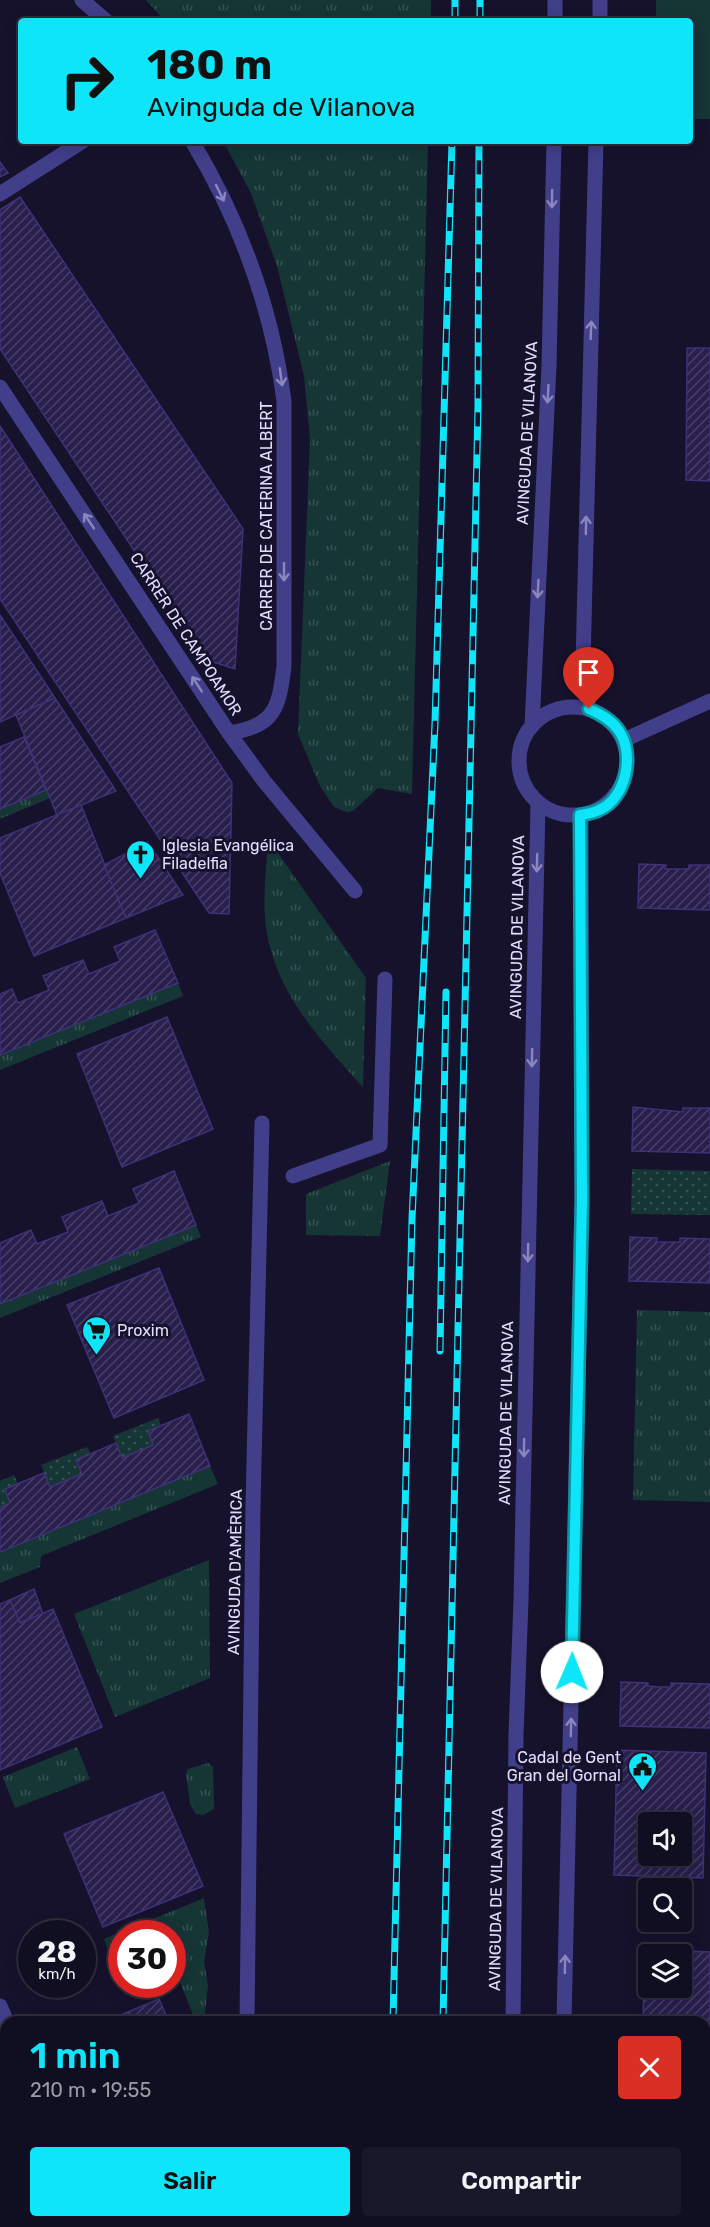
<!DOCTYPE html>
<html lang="es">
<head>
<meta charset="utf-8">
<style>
	body { margin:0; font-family:Rubik,sans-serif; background:#19172a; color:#f1f3f6; height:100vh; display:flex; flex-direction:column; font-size:22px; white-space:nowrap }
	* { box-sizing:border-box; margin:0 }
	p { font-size:20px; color:#9c9ca5 }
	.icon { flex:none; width:33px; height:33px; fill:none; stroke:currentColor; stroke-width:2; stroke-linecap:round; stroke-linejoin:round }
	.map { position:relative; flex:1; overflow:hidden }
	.details { position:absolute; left:0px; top:2016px; width:711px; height:212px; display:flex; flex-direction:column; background:#100e21; border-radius:18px 18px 0 0; box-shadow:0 3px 15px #0003,0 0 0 2px #302e3f }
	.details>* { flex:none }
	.top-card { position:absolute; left:18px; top:18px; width:675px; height:126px; border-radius:6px; box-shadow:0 3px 15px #0003,0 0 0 2px #302e3f; background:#0fe5f9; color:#111; overflow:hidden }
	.buttons { position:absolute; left:638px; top:1812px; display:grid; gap:12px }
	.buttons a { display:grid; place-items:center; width:54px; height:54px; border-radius:6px; background:#100e21; box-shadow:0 3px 15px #0003,0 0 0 2px #302e3f; font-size:30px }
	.speed { position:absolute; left:18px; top:1920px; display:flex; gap:12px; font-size:30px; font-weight:700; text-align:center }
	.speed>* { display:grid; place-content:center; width:78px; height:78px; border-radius:50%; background:#100e21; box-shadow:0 3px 15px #0003,0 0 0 2px #302e3f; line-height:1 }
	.speed small { font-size:15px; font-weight:400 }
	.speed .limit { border:9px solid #d22; background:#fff; color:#111 }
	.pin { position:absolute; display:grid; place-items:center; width:51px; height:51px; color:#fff; margin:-62px -26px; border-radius:50% 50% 50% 0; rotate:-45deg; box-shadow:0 0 6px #0007 }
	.pin .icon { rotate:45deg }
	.me { position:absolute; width:66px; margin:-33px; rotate:1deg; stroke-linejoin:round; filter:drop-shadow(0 0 4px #0008) }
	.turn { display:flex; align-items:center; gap:21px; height:126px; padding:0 30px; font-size:27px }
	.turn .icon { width:78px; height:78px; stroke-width:2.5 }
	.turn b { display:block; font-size:42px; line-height:51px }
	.round { display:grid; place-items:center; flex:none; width:63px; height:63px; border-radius:6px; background:#19172a }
	.summary { display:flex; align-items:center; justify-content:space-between; height:102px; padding:0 30px }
	h1 { font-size:36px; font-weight:600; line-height:45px; color:#0fe5f9 }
	.cta { display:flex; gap:12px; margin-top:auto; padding:12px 30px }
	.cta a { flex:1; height:69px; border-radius:6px; background:#0fe5f9; color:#111; font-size:24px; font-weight:600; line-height:69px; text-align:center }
	.cta a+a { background:#19172a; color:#f1f3f6 }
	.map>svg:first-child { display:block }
	.grass { fill:url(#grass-tufts) }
	.garden { fill:url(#garden-dots) }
	.pitch { fill:#153635 }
	.building { fill:url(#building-hatch); stroke:#3e3178; stroke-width:1.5; fill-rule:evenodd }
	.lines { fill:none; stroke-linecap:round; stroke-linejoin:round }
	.minor { stroke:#413f8a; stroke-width:15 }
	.rail-casing { stroke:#0fe5f9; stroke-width:7 }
	.rail { stroke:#16122c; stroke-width:4.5; stroke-dasharray:14; stroke-linecap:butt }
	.oneway { stroke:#8987be }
	.route-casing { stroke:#0a95a2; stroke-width:15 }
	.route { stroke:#0fe5f9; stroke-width:10 }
	.labels { text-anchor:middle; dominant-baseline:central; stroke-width:6; stroke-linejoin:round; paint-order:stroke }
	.street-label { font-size:16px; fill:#e2dffe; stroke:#16122c }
	.poi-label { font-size:16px; fill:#e2dffe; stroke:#16122c; text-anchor:start }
</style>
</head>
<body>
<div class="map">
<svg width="710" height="2227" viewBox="0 0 710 2227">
	<defs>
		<pattern id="grass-tufts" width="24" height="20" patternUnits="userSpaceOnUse" patternTransform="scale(1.5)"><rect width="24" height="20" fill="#153635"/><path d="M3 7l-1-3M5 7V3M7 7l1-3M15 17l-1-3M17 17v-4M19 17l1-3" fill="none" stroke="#375353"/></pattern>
		<pattern id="garden-dots" width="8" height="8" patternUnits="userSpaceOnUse" patternTransform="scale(1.5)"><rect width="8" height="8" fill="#153635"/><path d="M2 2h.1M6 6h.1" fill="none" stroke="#375353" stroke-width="1.8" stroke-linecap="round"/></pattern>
		<pattern id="building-hatch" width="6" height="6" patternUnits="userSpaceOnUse" patternTransform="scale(1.5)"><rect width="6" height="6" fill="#281f4d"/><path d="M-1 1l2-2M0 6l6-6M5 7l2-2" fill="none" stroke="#473f68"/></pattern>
	</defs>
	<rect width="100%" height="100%" fill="#16122c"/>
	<g class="grass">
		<polygon points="146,0 431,0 431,21 165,21"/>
		<polygon points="223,141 428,141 412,794 378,788 353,811 347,812 334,807 320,786 298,734 310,439 304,376 277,266 251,193"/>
		<polygon points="46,790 50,798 0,819 0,809"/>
		<path d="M 268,839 L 366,978 L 363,1087 C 320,1040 275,992 266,927 C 262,899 267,867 268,839 Z"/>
		<polygon points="178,983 183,996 0,1070 0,1055"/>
		<polygon points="390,1161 380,1236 306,1235 306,1194"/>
		<polygon points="196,1225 201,1237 0,1318 0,1304"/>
		<polygon points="637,1310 710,1312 710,1502 633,1500"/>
		<polygon points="210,1466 218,1484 41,1556 40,1567 0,1583 0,1552"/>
		<polygon points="209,1560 210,1678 115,1717 74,1614"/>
		<polygon points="77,1747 90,1779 15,1808 3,1777"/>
		<polygon points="208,1763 213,1767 214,1809 203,1815 196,1814 190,1804 186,1774 188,1769"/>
		<polygon points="204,1898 209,1933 204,1962 208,1985 204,2022 199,2022 194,2017 178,1977 173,1979 172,1934 122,1934 122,1984 156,1985 125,1995 104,1939"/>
		<polygon points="0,2118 6,2133 6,2218 0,2220"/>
		<polygon points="130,2222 203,2222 203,2227 132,2227"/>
	</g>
	<g class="garden">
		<polygon points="632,1169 710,1171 710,1215 631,1214"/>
		<polygon points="158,1418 161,1425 148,1431 153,1445 122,1458 113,1436"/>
		<polygon points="87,1447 91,1454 76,1460 82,1474 50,1487 41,1465"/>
		<polygon points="14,1475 18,1484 5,1489 10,1503 0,1508 0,1481"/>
	</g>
	<polygon class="pitch" points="656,0 710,0 710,119 690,119 690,21 656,21"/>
	<g class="building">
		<polygon points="0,162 8,173 0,177"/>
		<polygon points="20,197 243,529 235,669 207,660 0,349 0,210"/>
		<polygon points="687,348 710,348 710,481 686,480"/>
		<polygon points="0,426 232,783 229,914 209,913 0,599"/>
		<polygon points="0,615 55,698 0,722"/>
		<polygon points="55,698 116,791 57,815 16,715"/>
		<polygon points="24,737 46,790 0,809 0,747"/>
		<polygon points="81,805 126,918 34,956 0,873 0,838"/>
		<polygon points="148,842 183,895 126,918 104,865"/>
		<polygon points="639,864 666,865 665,869 689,869 689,865 710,865 710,910 638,908"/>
		<polygon points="155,930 178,983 0,1055 0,994 12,989 18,1003 49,990 43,976 83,960 89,974 120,961 114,947"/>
		<polygon points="167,1017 213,1129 122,1167 77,1054"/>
		<polygon points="633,1107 683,1112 683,1108 710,1108 710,1153 632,1151"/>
		<polygon points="174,1171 196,1225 0,1304 0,1243 31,1230 37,1244 68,1232 62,1217 102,1201 108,1216 139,1203 133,1189"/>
		<polygon points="630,1237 657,1238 656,1242 680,1242 680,1238 710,1239 710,1283 629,1281"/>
		<polygon points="159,1268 204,1380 114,1418 67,1305"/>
		<polygon points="189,1414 210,1466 0,1552 0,1508 10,1503 5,1489 44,1473 50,1487 82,1474 76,1460 116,1443 122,1458 153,1445 148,1431"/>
		<polygon points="34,1589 43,1614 20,1623 10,1600"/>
		<polygon points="10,1600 20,1623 53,1609 102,1727 0,1770 0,1604"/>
		<polygon points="621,1682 648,1683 648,1686 659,1687 671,1687 671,1683 710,1684 710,1728 620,1726"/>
		<path d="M 617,1750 L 706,1753 L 703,1878 L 614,1875 ZM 648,1822 L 681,1822 L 681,1856 L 648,1856 Z"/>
		<polygon points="163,1792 203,1886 103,1927 64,1834"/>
		<polygon points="688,1951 710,1952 710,2091 705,2091 705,2102 705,2022 643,2022 644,1966 648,1966 648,1988 681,1988 681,1966 688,1966"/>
		<polygon points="159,1999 169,2022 105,2022 116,2017"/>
		<rect x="705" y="2106" width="4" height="18"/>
		<polygon points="705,2154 710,2154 710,2227 638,2227 639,2222 705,2222"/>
	</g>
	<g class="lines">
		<g class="minor">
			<polyline points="82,0 106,21"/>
			<polyline points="555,21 555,0"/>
			<polyline points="600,21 600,0"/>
			<path d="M 192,141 C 240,221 272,309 284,401 L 284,666 C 279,708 275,726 229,733"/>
			<polyline points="0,194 83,141"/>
			<polyline points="0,387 229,733 264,781 355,891"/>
			<circle cx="573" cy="761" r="54"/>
			<polyline points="589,709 583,663 596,141"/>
			<polyline points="532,726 549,366 554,141"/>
			<polyline points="624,740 710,701"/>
			<polyline points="293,1176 380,1145 385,979"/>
			<polyline points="0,2006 7,2022"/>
			<polyline points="247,2022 253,1505 262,1123"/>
			<polyline points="513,2022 516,1735 521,1600 538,805"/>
			<polyline points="564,2022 582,1200 581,815"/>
			<polyline points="85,2222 87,2227"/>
			<polyline points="242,2227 242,2222"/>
			<polyline points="509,2227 510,2222"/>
			<polyline points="560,2227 560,2222"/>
		</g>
		<defs>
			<g id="rail">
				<polyline points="455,21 455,0"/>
				<polyline points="480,21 480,0"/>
				<polyline points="440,1351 446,992"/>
				<polyline points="393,2022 412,1219 435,723 452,141"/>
				<polyline points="443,2022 478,406 479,141"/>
				<polyline points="389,2227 389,2222"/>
				<polyline points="439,2227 439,2222"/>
			</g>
		</defs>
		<use href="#rail" class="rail-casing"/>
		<use href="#rail" class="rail"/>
	</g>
	<defs><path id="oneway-shaft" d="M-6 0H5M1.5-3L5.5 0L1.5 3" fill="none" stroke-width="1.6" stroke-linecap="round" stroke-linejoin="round" transform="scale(1.5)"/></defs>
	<g class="oneway">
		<use href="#oneway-shaft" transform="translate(220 193) rotate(64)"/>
		<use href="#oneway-shaft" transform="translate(552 199) rotate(91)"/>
		<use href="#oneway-shaft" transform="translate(591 330) rotate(-88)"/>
		<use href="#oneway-shaft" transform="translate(281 377) rotate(82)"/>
		<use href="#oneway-shaft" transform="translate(548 394) rotate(93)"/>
		<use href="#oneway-shaft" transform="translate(89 521) rotate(-124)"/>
		<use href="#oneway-shaft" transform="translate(586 525) rotate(-89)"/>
		<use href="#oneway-shaft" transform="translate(284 572) rotate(90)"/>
		<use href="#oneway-shaft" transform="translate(538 589) rotate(93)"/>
		<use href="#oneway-shaft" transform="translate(197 684) rotate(-123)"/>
		<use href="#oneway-shaft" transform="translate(537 863) rotate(91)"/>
		<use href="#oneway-shaft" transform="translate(532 1058) rotate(91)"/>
		<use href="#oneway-shaft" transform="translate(528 1253) rotate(91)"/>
		<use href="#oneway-shaft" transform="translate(524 1448) rotate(91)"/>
		<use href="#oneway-shaft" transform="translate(571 1727) rotate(-89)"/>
		<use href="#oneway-shaft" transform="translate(565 1964) rotate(-89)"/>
	</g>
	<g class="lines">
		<defs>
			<path id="route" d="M 572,1672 L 582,1200 L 580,815 C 586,814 594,813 599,810 C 626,799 635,754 619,731 C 612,720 600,714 589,709"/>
		</defs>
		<use href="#route" class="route-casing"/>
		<use href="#route" class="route"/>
	</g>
	<defs>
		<symbol id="church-pin" viewBox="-11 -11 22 30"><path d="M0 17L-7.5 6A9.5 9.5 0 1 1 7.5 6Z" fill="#0fe5f9" stroke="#16122c"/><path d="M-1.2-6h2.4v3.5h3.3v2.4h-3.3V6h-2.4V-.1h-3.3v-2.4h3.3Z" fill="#111"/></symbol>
		<symbol id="supermarket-pin" viewBox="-11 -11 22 30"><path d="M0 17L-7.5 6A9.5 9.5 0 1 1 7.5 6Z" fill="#0fe5f9" stroke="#16122c"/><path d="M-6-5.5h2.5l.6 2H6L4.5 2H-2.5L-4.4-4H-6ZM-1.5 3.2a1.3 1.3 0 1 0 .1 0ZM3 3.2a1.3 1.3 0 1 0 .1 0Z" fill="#111"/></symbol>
		<symbol id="civic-pin" viewBox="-11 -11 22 30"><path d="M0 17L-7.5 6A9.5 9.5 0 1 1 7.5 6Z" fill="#0fe5f9" stroke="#16122c"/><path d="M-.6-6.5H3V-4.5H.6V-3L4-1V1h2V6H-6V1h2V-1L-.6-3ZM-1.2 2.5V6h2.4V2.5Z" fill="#111"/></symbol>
	</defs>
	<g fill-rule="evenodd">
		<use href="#church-pin" x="124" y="838" width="33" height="45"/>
		<use href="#supermarket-pin" x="80" y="1314" width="33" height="45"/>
		<use href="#civic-pin" x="626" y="1750" width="33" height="45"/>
	</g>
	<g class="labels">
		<g class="street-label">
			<text transform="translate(527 433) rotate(-87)">AVINGUDA DE VILANOVA</text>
			<text transform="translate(266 516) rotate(-90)">CARRER DE CATERINA ALBERT</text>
			<text transform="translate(186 634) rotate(57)">CARRER DE CAMPOAMOR</text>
			<text transform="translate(517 927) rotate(-89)">AVINGUDA DE VILANOVA</text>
			<text transform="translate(506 1413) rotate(-89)">AVINGUDA DE VILANOVA</text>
			<text transform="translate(235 1572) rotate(-89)">AVINGUDA D'AMÈRICA</text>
			<text transform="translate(496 1899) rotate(-89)">AVINGUDA DE VILANOVA</text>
		</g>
		<g class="poi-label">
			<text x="162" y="845">Iglesia Evangélica<tspan x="162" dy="18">Filadelfia</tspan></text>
			<text x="117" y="1330">Proxim</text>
			<text x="621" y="1757" text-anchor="end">Cadal de Gent<tspan x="621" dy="18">Gran del Gornal</tspan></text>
		</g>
	</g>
</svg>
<div class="buttons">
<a><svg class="icon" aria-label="sound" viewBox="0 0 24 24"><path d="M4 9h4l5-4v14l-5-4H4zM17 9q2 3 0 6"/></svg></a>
<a><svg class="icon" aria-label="search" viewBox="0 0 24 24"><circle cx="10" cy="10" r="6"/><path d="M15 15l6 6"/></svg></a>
<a><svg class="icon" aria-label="layers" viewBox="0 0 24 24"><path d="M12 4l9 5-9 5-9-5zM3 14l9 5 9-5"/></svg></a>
</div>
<div class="speed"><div>28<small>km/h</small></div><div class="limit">30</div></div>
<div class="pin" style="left:589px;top:709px;background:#d93025"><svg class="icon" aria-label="arrive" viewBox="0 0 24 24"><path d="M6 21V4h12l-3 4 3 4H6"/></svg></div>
<svg class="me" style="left:572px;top:1672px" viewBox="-20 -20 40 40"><circle r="19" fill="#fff"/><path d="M0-13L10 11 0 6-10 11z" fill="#0fe5f9"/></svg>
<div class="top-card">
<div class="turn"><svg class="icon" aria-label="right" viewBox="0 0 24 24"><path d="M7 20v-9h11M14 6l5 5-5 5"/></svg><div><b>180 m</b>Avinguda de Vilanova</div></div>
</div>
<section class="details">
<div class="summary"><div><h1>1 min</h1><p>210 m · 19:55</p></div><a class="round" style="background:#d93025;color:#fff"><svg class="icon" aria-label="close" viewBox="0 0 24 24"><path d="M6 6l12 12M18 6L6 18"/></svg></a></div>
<div class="cta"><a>Salir</a><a>Compartir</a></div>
</section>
</div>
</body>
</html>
